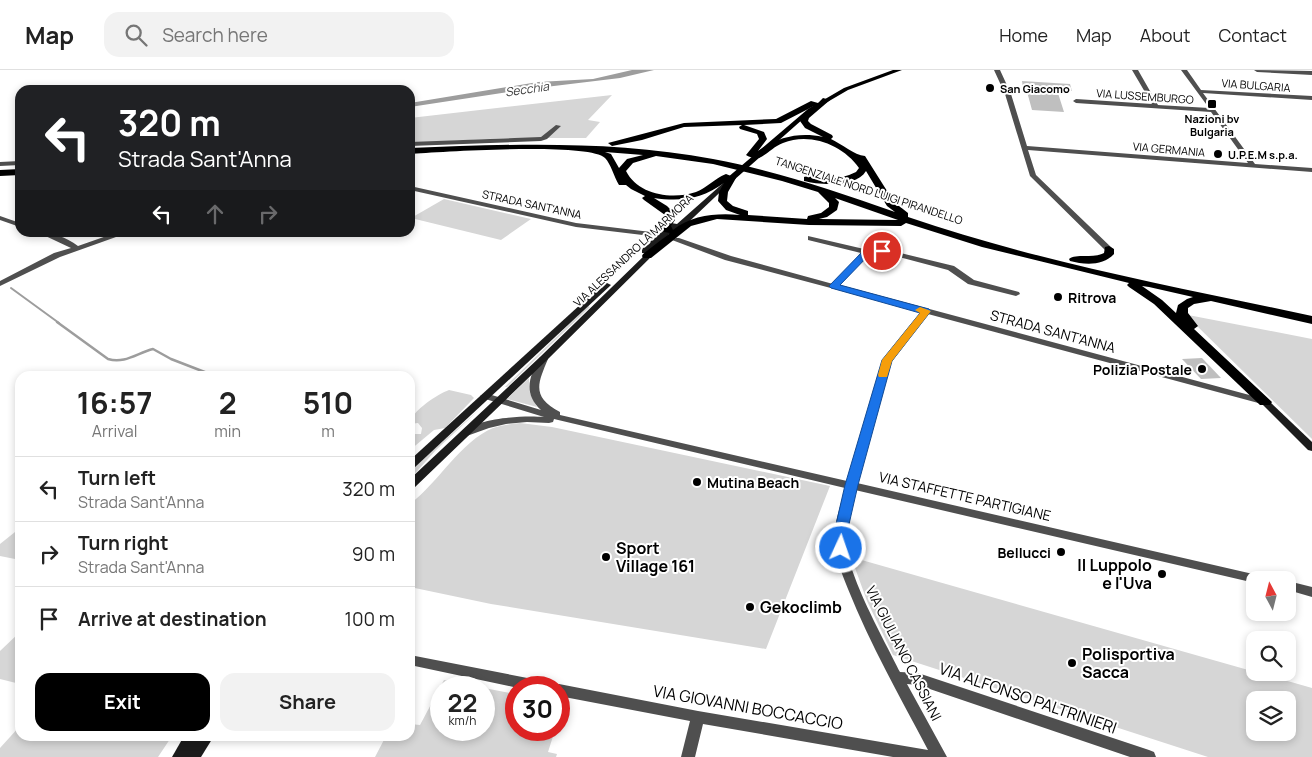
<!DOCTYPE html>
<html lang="en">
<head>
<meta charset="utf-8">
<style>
	body { margin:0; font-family:Manrope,sans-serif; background:#f2f2f2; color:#222; height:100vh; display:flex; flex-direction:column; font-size:19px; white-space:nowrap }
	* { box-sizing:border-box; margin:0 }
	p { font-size:16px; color:#767676 }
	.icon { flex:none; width:28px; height:28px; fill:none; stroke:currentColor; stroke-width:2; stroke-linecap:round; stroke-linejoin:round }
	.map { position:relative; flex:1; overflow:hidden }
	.panel { position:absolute; left:15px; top:301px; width:400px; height:370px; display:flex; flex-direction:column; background:#fff; border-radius:15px; box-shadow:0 2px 8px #0003 }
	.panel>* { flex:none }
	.top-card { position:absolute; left:15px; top:15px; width:400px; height:152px; border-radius:15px; box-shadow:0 2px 8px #0003; background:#202124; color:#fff; overflow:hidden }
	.needle { width:32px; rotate:353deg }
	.fabs { position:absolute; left:1246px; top:501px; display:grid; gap:10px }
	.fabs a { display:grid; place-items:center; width:50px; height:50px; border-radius:10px; background:#fff; box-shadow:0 2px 8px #0003; font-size:25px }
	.speed { position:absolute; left:430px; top:606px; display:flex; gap:10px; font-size:25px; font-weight:700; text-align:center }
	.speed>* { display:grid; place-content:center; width:65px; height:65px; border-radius:50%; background:#fff; box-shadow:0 2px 8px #0003; line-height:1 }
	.speed small { font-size:12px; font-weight:400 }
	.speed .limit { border:8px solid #d22; background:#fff; color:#111 }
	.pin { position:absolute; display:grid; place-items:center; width:42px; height:42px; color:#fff; margin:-21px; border:2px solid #fff; border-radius:50%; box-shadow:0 1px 5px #0007 }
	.me { position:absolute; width:55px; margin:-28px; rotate:3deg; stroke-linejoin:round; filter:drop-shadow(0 0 4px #0008) }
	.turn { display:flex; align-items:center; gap:18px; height:105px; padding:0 20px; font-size:22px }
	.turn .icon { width:65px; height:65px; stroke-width:2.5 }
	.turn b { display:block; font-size:35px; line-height:42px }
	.lanes { display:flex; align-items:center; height:48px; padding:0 20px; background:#0003; justify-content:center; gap:25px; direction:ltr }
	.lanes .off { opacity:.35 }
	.eta { display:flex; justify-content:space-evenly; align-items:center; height:85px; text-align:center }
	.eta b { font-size:30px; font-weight:700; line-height:35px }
	.action { display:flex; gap:10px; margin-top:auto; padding:10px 20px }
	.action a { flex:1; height:58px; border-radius:15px; background:#000; color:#fff; font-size:20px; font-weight:700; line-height:58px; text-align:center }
	.action a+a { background:#f2f2f2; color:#222 }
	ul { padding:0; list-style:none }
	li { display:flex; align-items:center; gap:15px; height:65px; padding:0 20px; border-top:1px solid #e0e0e0 }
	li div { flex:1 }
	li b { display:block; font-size:19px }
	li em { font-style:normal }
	header { display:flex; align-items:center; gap:30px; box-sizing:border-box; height:70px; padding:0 25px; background:#fff; border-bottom:1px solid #e0e0e0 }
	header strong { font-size:24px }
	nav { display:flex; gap:28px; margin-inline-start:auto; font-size:18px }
	.search { width:350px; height:45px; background:#f2f2f2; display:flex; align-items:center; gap:12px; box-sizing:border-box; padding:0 18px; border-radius:15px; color:#767676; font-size:19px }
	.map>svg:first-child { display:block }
	.green { fill:#d6d6d6; fill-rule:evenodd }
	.water { fill:#9d9d9d }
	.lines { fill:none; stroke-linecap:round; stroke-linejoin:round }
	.stream-far1 { stroke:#9d9d9d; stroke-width:2 }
	.stream { stroke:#9d9d9d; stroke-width:2.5 }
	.building { fill:#bfbfbf }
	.minor { fill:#4f4f4f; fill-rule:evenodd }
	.secondary { fill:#1c1c1c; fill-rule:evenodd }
	.primary { fill:#000; fill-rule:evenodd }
	.trunk { fill:#000; fill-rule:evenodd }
	.route { fill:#1a73e8; stroke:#114b97 }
	.slow { fill:#f59e0b }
	.poi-dot { fill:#000; stroke:#fff; stroke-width:2 }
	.labels { text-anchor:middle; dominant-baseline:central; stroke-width:4; stroke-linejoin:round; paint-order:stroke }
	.far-street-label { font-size:11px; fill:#000; stroke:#fff }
	.far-poi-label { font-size:11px; font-weight:bold; fill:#000; stroke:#fff; text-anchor:start }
	.far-water-label { font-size:12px; font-style:italic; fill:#3e3e3e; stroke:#fff }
	.poi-label { font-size:14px; font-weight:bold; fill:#000; stroke:#fff; text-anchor:start }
	.street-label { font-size:14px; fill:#000; stroke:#fff }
	.near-poi-label { font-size:16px; font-weight:bold; fill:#000; stroke:#fff; text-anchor:start }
	.near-street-label { font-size:16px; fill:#000; stroke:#fff }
</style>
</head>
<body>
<header>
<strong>Map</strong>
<div class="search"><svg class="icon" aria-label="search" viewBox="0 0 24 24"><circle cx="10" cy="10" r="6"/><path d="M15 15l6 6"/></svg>Search here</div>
<nav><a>Home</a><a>Map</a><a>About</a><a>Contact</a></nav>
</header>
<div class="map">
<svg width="1312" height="687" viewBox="0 0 1312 687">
	<rect width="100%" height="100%" fill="#fff"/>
	<g class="green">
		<polygon points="612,25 588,50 600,52 586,68 508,68 410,73 410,48"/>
		<polygon points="444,129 531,149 501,170 411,148"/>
		<polygon points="588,236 590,237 507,317 505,317"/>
		<polygon points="1188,245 1312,269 1312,369 1195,254"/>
		<polygon points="529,308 530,323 537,337 507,329"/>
		<path d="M 449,320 L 471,325 L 474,328 L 445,358 L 434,360 L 410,380 L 410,368 L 414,364 L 421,364 L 422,358 L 418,353 L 410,354 C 410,342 438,324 449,320 Z"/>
		<polygon points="482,337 436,380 410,409 410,401 416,395"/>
		<path d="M 520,353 L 552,357 L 830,416 L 766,579 L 491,534 L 410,517 L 410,434 C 438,413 461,371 493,358 C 502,355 510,354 520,353 Z"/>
		<polygon points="20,458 20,490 0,486 0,474"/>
		<path d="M 851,487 L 1312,618 L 1312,687 L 1208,687 L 893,585 L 867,531 ZM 1255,630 L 1288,630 L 1288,662 L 1255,662 Z"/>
		<polygon points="20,562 20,614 0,609 0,581"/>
		<polygon points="444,610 481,617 441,618 441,660 484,660 484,618 516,624 516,660 555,660 548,682 557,684 556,687 375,687 386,666 410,666 410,654 420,655"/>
		<polygon points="20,656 20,666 172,666 158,687 0,687 0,678"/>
	</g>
	<polygon class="water" points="632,0 654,0 620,8 529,19 410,37 410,33 538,12 593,9"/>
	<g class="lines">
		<polyline class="stream-far1" points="11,218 59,253"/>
		<path class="stream" d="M 57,252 L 108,289 C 125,294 137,283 153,279 L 171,289 L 215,306"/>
	</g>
	<g class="building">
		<polygon points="1022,11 1070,14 1072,21 1057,20 1064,42 1032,40 1026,18 1023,18"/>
		<polygon points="1202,288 1221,308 1201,309 1182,289"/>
	</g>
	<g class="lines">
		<g class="minor">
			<polygon points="994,0 1000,0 1011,24 1027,76 1248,93 1211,42 1076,33 1073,31 1076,29 1152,34 1132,0 1138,0 1158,35 1209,38 1181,0 1187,0 1201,20 1312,26 1312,30 1203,23 1255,94 1312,98 1312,102 1028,80 1036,105 1113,179 1109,181 1106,181 1030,106 1005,24"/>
			<polygon points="1254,0 1312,1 1312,5 1257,2"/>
			<polygon points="556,55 561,56 547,69 541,71 410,76 410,72 541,67"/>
			<polygon points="20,91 20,95 0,96 0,92"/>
			<polygon points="410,116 576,153 651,162 655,164 651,166 576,157 410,120"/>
			<polygon points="0,146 20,153 20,157 0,150"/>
			<path d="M 37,162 C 51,162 66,167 78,176 L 118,162 L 130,162 L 60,187 L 0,216 L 0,211 L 54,183 L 71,178 Z"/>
			<path d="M 808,166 L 864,179 L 884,179 L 954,196 L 974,210 L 1019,222 L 1020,224 L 1016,226 L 968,214 L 948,200 L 884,183 L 869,183 L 840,215 L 1268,330 L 1270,332 L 1265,335 L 1262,334 L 928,244 L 892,291 L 857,413 L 1266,507 L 1268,510 L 1255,510 L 1255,513 L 855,420 C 852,435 848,451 846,466 C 843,498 885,571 900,602 L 918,603 L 1149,680 L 1154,682 L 1156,687 L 1130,687 L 918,615 L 907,614 L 947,687 L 893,687 L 703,654 L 695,687 L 681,687 L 690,651 L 559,626 L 559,618 L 518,618 L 410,595 L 410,585 L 548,612 L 554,616 L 559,614 L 698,641 L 928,680 C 900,627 870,574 848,519 C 842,503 833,484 834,467 C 835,451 841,434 845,418 L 554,349 L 553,352 L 549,353 L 527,352 L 506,354 L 489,358 L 464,367 L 459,364 C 475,348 522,345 544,347 L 482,328 L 480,326 L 485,323 L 541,340 C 523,324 529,306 540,287 L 543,286 L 548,289 C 537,315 532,327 560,342 L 560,345 L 847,411 L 882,291 L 921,242 L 725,190 L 672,170 L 676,168 L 679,168 L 731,186 L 833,214 L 861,183 L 808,170 Z"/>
			<polygon points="1288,511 1312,517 1312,527 1288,520"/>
		</g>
		<g class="secondary">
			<polygon points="729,108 734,109 675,165 669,164 653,178 658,180 546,291 414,418 410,419 410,409 540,287 647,183 642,183 642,179 671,153 677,154"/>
			<polygon points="604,213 607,213 611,215 414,398 410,399 410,390"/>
			<polygon points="1265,329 1268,330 1312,372 1312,381 1308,380 1260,332"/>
			<polygon points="184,666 214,666 201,687 172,687"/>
		</g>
		<polygon class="primary" points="893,0 902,0 848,20 812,41 734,110 727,108 808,39 844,18"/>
		<g class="trunk">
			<path d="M 823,28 L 830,30 L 809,48 L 808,51 L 811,54 L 832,65 L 833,67 L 831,69 C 842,74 854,85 865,86 L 894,132 L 908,143 L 908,147 C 1039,192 1177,217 1312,246 L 1312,254 L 1211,231 L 1194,234 L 1188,238 L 1188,243 L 1198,256 L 1194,259 L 1272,332 L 1270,335 L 1260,335 L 1154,234 L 1129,217 L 1127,215 L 1129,213 L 982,177 L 906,153 L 901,156 L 809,155 L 717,149 L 691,156 L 651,188 L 643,188 L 642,186 L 643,184 L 670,163 L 664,162 L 661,156 L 665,150 L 665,145 L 644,130 L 642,128 L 645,126 L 631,119 L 626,115 L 619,115 C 614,107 611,94 605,88 C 588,72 440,82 410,84 L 410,78 C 511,74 613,70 713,89 C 776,101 835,121 895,142 L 887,136 L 866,101 C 856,118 820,115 804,111 L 804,107 L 807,106 C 824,109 840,110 856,102 L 859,98 C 843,75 810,62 783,73 C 774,76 768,84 759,88 C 755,89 749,87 746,85 L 759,69 L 757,64 L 740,59 L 739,57 L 742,55 L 684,57 L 642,70 L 612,76 L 608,73 L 684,53 L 776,49 L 811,31 L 818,33 ZM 814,36 L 802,45 L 800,51 L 805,58 L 823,67 C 799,62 778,67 758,81 L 767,69 L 764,62 L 744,55 L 781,53 ZM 605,82 L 643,85 L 627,89 L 619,98 L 611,84 ZM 656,86 L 713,94 L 782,111 L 818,122 L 829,133 L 829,137 L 821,143 L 808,146 L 807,149 L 748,145 L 748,141 L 733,136 L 727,131 L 728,122 L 736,108 L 726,104 C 715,108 707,118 696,122 C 672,130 638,125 626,101 L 633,93 ZM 724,113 L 719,122 L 718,131 L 726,140 L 740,145 C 716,143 692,145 673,160 L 671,156 L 675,150 L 675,144 L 667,136 L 654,128 C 681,132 702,129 724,113 ZM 835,128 L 898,150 L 819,149 L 827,147 L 837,140 L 839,132 ZM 1142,216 L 1149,217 L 1193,227 L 1187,229 L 1178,235 L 1176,243 L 1162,230 Z"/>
			<polygon points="20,99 20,105 0,106 0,100"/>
			<path d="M 1109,176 L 1114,179 L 1114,184 C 1103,196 1085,195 1070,191 L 1069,189 C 1076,183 1092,189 1104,183 L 1105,177 Z"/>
		</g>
	</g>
	<polygon class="route" points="882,178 885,179 885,183 870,184 840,215 929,239 931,241 892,291 858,415 847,463 848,478 846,482 836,482 834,478 834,463 845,415 882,290 920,243 831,218 829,216 864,180"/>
	<polygon class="slow" points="920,237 931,241 892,291 887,307 879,307 878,305 882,290 920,243 915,240"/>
	<g class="poi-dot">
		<circle cx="990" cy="18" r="5"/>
		<rect x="1207" y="29" width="10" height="10" rx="2.5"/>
		<circle cx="1218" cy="84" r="5"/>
		<circle cx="1058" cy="227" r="5"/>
		<circle cx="1202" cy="299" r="5"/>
		<circle cx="697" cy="412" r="5"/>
		<circle cx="1061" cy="482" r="5"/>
		<circle cx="606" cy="487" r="5"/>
		<circle cx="1162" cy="504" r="5"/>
		<circle cx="750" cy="537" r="5"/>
		<circle cx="1072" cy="593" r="5"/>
	</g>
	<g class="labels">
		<g class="far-street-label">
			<text transform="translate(1256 15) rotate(4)">VIA BULGARIA</text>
			<text transform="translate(1145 26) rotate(4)">VIA LUSSEMBURGO</text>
			<text transform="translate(1169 79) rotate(5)">VIA GERMANIA</text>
			<text transform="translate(869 120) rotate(18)">TANGENZIALE NORD LUIGI PIRANDELLO</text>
			<text transform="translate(532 134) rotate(12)">STRADA SANT'ANNA</text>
			<text transform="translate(633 180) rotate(-43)">VIA ALESSANDRO LA MARMORA</text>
		</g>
		<g class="far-poi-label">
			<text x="1000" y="18">San Giacomo</text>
			<text x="1212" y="48" text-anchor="middle">Nazioni bv<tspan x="1212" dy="13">Bulgaria</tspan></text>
			<text x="1228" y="84">U.P.E.M s.p.a.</text>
		</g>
		<g class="far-water-label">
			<text transform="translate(527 19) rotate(-8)">Secchia</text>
		</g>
		<g class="poi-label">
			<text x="1068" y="227">Ritrova</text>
			<text x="1192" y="299" text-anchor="end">Polizia Postale</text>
			<text x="707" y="412">Mutina Beach</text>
			<text x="1051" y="482" text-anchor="end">Bellucci</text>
		</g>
		<g class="street-label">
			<text transform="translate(1053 261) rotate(15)">STRADA SANT'ANNA</text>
			<text transform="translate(965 426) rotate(13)">VIA STAFFETTE PARTIGIANE</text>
			<text transform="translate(904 583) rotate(63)">VIA GIULIANO CASSIANI</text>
		</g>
		<g class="near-poi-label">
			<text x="616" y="478">Sport<tspan x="616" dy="18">Village 161</tspan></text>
			<text x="1152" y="495" text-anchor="end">Il Luppolo<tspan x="1152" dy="18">e l'Uva</tspan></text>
			<text x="760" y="537">Gekoclimb</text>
			<text x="1082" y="584">Polisportiva<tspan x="1082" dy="18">Sacca</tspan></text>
		</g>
		<g class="near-street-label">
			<text transform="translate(1028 628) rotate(19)">VIA ALFONSO PALTRINIERI</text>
			<text transform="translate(748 637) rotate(10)">VIA GIOVANNI BOCCACCIO</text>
		</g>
	</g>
</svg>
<div class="fabs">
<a><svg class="needle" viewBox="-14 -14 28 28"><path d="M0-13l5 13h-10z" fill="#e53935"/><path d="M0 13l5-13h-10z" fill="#767676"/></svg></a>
<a><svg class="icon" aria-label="search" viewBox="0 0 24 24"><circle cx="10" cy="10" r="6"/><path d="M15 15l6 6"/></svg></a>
<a><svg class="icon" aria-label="layers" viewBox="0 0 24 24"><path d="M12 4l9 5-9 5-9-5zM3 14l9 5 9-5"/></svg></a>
</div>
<div class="speed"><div>22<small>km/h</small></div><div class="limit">30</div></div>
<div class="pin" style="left:882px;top:181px;background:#d93025"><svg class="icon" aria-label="arrive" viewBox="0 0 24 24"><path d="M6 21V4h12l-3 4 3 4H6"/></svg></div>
<svg class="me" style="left:841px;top:478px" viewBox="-20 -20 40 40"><circle r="17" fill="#1a73e8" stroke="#fff" stroke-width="3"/><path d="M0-11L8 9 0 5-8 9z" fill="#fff"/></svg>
<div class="top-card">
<div class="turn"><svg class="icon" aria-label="left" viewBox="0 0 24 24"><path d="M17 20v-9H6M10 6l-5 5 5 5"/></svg><div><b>320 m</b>Strada Sant'Anna</div></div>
<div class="lanes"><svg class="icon" aria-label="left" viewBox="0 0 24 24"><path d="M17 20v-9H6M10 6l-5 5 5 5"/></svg><svg class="icon off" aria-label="ahead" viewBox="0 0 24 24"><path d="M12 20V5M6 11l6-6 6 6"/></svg><svg class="icon off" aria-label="right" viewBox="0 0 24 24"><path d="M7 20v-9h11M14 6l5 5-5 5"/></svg></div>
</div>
<section class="panel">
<div class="eta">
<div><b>16:57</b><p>Arrival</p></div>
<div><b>2</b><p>min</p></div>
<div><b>510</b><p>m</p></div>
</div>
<ul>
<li><svg class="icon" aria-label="left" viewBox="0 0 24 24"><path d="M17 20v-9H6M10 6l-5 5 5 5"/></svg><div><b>Turn left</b><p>Strada Sant'Anna</p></div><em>320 m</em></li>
<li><svg class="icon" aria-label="right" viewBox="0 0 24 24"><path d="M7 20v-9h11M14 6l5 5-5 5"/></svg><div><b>Turn right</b><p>Strada Sant'Anna</p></div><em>90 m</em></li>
<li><svg class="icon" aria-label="arrive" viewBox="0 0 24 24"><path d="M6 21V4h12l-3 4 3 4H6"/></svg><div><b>Arrive at destination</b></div><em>100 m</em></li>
</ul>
<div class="action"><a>Exit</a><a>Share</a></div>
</section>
</div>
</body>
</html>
